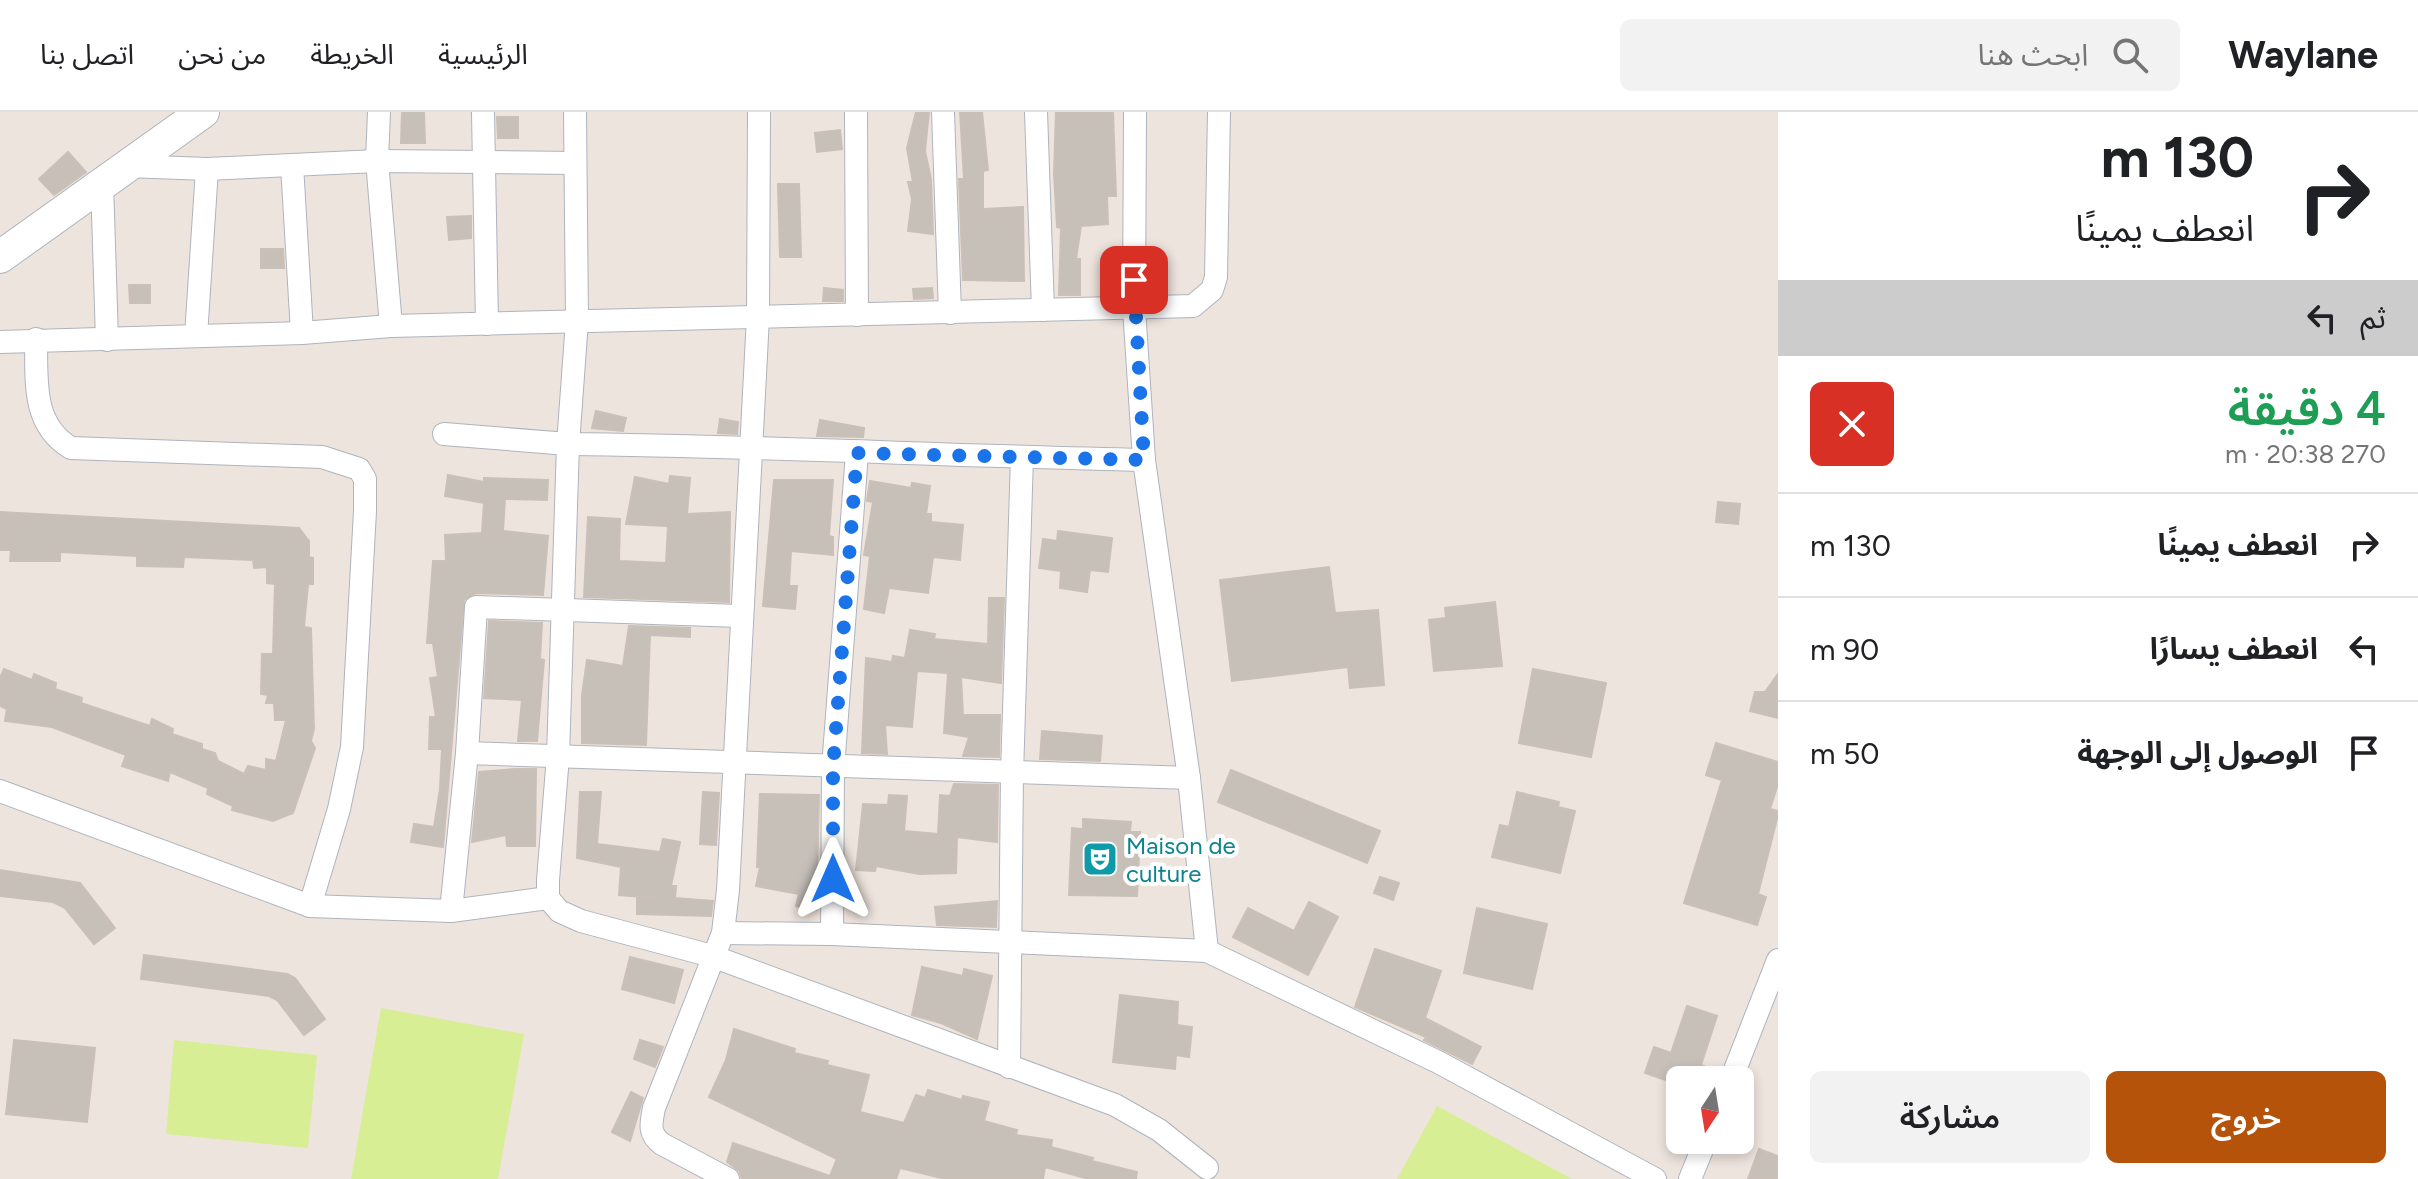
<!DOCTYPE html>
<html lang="ar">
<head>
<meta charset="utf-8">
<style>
	body { margin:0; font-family:Figtree,"Noto Sans Arabic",sans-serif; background:#f2f2f2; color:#202124; direction:rtl; height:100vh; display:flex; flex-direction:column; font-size:30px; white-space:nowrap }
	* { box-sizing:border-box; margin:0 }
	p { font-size:26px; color:#757577 }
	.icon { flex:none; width:44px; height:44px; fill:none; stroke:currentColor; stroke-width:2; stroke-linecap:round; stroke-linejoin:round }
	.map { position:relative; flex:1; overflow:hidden; direction:ltr }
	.side { display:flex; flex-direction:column; background:#fff; width:640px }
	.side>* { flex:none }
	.hud { background:#fff; color:#202124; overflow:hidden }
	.needle { width:52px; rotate:192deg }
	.controls { position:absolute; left:1666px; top:954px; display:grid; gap:16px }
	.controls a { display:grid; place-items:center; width:88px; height:88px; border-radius:12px; background:#fff; box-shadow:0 4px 12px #0003; font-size:40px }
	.pin { position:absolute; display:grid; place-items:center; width:68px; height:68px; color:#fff; margin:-34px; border-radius:16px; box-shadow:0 4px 12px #0006 }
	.me { position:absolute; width:88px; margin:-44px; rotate:0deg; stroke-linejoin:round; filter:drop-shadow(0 0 6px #0008) }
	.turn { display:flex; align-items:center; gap:28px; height:168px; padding:0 32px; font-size:36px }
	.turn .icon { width:104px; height:104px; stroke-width:2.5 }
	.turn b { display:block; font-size:56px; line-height:68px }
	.then { display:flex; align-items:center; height:76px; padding:0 32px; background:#0003; gap:16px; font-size:30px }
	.round { display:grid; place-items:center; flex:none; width:84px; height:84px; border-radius:12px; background:#f2f2f2 }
	.summary { display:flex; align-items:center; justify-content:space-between; height:136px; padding:0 32px }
	h1 { font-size:48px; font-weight:600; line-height:60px; color:#1e9e55 }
	.primary-button { display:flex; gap:16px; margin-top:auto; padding:16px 32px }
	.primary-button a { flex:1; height:92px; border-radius:12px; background:#b45309; color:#fff; font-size:32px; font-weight:600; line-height:92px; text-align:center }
	.primary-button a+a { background:#f2f2f2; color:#202124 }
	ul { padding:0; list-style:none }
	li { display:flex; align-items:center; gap:24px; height:104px; padding:0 32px; border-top:2px solid #e0e0e0 }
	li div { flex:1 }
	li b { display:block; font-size:30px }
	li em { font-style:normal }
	header { display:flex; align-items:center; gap:48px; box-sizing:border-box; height:112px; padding:0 40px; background:#fff; border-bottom:2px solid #e0e0e0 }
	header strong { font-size:38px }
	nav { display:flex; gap:44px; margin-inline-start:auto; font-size:28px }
	.search { width:560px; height:72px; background:#f2f2f2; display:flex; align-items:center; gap:20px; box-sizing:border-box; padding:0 28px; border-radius:12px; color:#757577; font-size:30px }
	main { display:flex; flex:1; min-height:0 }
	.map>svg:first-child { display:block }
	.pitch { fill:#d7ee94 }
	.building { fill:#c6c0b9; stroke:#cac0b7; stroke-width:2 }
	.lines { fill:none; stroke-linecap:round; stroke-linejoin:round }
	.street-casing { stroke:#aeb4bc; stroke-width:24 }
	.secondary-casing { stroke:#aeb4bc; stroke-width:34 }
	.street { stroke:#fff; stroke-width:22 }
	.secondary { stroke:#fff; stroke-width:32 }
	.route { stroke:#1a73e8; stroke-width:14; stroke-dasharray:0 25.2 }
	.labels { text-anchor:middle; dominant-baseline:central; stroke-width:8; stroke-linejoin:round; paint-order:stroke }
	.culture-label { font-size:24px; fill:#0d838f; stroke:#fff; text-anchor:start }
</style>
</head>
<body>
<header>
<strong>Waylane</strong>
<div class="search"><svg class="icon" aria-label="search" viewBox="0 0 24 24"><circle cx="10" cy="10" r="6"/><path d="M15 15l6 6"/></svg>ابحث هنا</div>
<nav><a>الرئيسية</a><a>الخريطة</a><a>من نحن</a><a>اتصل بنا</a></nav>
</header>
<main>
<section class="side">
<div class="hud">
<div class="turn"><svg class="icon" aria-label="right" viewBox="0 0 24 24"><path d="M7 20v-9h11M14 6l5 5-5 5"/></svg><div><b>130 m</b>انعطف يمينًا</div></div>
<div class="then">ثم<svg class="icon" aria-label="left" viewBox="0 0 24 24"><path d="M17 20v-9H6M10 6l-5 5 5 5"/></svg></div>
</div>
<div class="summary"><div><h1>4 دقيقة</h1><p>270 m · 20:38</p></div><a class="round" style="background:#d93025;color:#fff"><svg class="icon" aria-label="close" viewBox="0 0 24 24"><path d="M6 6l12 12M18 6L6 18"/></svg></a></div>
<ul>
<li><svg class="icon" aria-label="right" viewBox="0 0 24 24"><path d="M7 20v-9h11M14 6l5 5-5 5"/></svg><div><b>انعطف يمينًا</b></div><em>130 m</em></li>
<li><svg class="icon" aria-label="left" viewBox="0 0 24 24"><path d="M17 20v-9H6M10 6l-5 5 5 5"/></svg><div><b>انعطف يسارًا</b></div><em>90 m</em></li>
<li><svg class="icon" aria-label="arrive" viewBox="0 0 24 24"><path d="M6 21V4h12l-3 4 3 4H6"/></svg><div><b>الوصول إلى الوجهة</b></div><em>50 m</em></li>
</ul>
<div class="primary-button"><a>خروج</a><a>مشاركة</a></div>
</section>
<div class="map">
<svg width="1778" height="1067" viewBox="0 0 1778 1067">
	<rect width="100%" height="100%" fill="#eee4de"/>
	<g class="pitch">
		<polygon points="381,896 524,922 498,1067 351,1067"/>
		<polygon points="174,928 317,943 308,1036 166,1022"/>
		<polygon points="1437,994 1572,1067 1397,1067"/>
	</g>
	<g class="building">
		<polygon points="402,0 424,0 425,31 401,31"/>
		<polygon points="916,0 929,0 925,39 931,67 933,122 908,119 912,87 908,70 913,70 907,36"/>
		<polygon points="960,0 982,0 988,58 983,59 983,97 1023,95 1024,169 963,168 959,67 964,67"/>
		<polygon points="1056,0 1113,0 1116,84 1107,84 1108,112 1081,114 1076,147 1080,147 1080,183 1059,183 1061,116 1057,115 1054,61"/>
		<polygon points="497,5 518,5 518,26 498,26"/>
		<polygon points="840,18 842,37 817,40 815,21"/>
		<polygon points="68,40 86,60 54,83 39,67"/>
		<polygon points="778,72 799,72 801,145 780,145"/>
		<polygon points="471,104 471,126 449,128 447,105"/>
		<polygon points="261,137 283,137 284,156 261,156"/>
		<polygon points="129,173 150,173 150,191 130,191"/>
		<polygon points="824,176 843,178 843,189 823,189"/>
		<polygon points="932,176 933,186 914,187 913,177"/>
		<polygon points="596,299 626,306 623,319 592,316"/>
		<polygon points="720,307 738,310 737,322 718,321"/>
		<polygon points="820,308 864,316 863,325 817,324"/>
		<polygon points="448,363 484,370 484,366 548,368 547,388 505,387 503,419 548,424 543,483 476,481 464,488 443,735 411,730 414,712 434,715 440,677 442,637 429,637 430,605 436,605 430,566 438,565 433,531 427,531 433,449 446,449 445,423 482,421 484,391 445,384"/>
		<polygon points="670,364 690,366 687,402 730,400 729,490 584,485 588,405 620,407 619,449 666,451 668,414 626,412 635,365 669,372"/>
		<polygon points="774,368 833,368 829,424 833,425 833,443 791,439 789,474 797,474 795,497 763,494"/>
		<polygon points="870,369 911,376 912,371 930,374 926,402 931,402 931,410 963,413 960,448 933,445 928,481 889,476 884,501 864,497 870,444 864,443 873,390 867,389"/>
		<polygon points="1718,390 1740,392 1738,412 1716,410"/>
		<polygon points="0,400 299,416 309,429 309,445 313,446 313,472 308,472 304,515 311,516 314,617 311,629 315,636 293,701 273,709 232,698 233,694 207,682 208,676 170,660 168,669 122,654 126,643 52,615 5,609 7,597 0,594 0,566 4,557 32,568 34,562 56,571 55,577 82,586 81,591 150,614 152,607 173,617 172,622 202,632 202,637 215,641 218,649 244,662 248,654 266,658 266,647 276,649 286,608 275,608 274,591 266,591 268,583 261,582 262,542 273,542 275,472 267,471 267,455 254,456 253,448 184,445 183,455 137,454 137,444 60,440 60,449 10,449 11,438 0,438"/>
		<polygon points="1058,419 1112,426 1108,460 1090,458 1087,480 1060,476 1061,459 1039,456 1043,427 1057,429"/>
		<polygon points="1329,455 1335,501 1378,498 1384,573 1350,576 1348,555 1232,569 1220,468"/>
		<polygon points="989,486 1004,486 1001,571 961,565 963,603 1000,603 999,645 963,644 969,625 944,621 948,561 917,559 912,615 885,613 887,642 862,641 866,546 892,550 893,544 905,546 910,518 935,522 934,527 988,532"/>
		<polygon points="1495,490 1502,554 1434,559 1429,508 1446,506 1445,496"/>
		<polygon points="489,509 542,511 540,547 544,548 537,629 518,629 522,588 484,586"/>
		<polygon points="629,514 690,516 690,525 650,523 646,633 582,631 582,583 587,548 623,554"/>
		<polygon points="1533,557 1606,571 1591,645 1519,631"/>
		<polygon points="1778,562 1778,606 1750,599 1755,580 1765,580"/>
		<polygon points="1042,619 1102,624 1100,649 1040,647"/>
		<polygon points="1716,631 1778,650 1778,672 1770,697 1778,699 1778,703 1758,782 1766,785 1757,813 1684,791 1722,668 1706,663"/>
		<polygon points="515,657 536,657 535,734 507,734 506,723 472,730 479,660"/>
		<polygon points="1231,658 1380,719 1367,751 1218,690"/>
		<polygon points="954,672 998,673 997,730 957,725 956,761 919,762 876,754 875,759 856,758 863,692 888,693 889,683 907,684 904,719 938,722 940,683 950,684"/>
		<polygon points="580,680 601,680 597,732 660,740 663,727 680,730 671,774 676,774 675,786 713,789 711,804 637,802 637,786 657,786 619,783 621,755 577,746"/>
		<polygon points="703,680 719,681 716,733 700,732"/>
		<polygon points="1517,680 1559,690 1558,695 1575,699 1560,761 1492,745 1500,713 1509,715"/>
		<polygon points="760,682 819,683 816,798 796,794 799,782 756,774 760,755 757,755"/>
		<polygon points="1083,707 1131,710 1130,720 1140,720 1137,784 1069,783 1072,716 1083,717"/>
		<polygon points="0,758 80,771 115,816 94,832 65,796 53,790 0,784"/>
		<polygon points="1380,765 1399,771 1393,788 1374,781"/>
		<polygon points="997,789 996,815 937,813 935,795"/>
		<polygon points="1309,790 1338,805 1308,863 1233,825 1248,796 1294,819"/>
		<polygon points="1477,796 1547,812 1532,877 1464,861"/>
		<polygon points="1375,837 1441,859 1425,906 1481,935 1472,952 1424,928 1426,925 1355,895"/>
		<polygon points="144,843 287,862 295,866 325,907 304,923 277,888 269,884 141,867"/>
		<polygon points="630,845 683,858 674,891 622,877"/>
		<polygon points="922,855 963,864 964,857 992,864 977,927 941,911 912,903"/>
		<polygon points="1120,883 1178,890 1177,913 1192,915 1189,945 1176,943 1175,957 1113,950"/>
		<polygon points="1687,894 1717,904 1701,953 1719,960 1717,968 1680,968 1680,973 1645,961 1654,935 1671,941"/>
		<polygon points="734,917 795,937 794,941 828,949 827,953 869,963 860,1000 904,1011 916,983 925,986 928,978 962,988 963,984 989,990 984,1009 1017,1018 1016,1023 1052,1028 1051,1035 1093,1046 1092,1049 1137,1060 1136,1067 1089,1067 1045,1055 1043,1067 946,1067 900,1056 896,1067 742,1067 739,1059 727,1050 733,1031 830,1064 837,1047 709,985 726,948"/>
		<polygon points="14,928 95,936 87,1010 6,1002"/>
		<polygon points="640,928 663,935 655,955 634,947"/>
		<polygon points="631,980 643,986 630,1029 612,1020"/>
		<polygon points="1759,1037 1778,1044 1778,1067 1748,1067"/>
	</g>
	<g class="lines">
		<defs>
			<g id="street">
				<polyline points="379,0 377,49 391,214"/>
				<polyline points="483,0 487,212"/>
				<path d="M 575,0 L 577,209 L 568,332 C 760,334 952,344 1144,348 L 1189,666 L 1207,839"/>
				<polyline points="856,0 857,203"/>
				<polyline points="943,0 950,201"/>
				<polyline points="1036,0 1043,198"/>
				<polyline points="1135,0 1134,196 1144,348"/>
				<polyline points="292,53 302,221"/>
				<polyline points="127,54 207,57 377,49 575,51"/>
				<polyline points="102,70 107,228"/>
				<polyline points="196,224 207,57"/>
				<polyline points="0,230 302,221 391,214 1193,194 1212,178 1216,165 1219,0"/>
				<polyline points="444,322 568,332 558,644 548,768 548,786 559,799 581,809 712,844 1115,993 1159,1018 1207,1056"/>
				<polyline points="467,641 1189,666"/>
				<path d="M 0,679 L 310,794 L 339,697 L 352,635 L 365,399 L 365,367 L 359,357 L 322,345 L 71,336 C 31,312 37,268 36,227"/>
				<polyline points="310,794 451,799 548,786"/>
				<polyline points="451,799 467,641 476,495 740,504"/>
				<polyline points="723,821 832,822 1207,839 1438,950 1655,1067"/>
				<polyline points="832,822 833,656 857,341"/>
				<polyline points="1009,955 1012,662 1022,345"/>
				<polyline points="1731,968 1778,848"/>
				<path d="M 728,1067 L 662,1032 C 648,1022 651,1011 654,996 L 723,821 L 728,778 L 758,205 L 759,0"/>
				<polyline points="1690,1067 1706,1028"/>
			</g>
			<polyline id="secondary" points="0,145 203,0"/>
		</defs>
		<use href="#street" class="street-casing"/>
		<use href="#secondary" class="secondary-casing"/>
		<use href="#street" class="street"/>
		<use href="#secondary" class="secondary"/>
	</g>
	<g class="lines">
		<polyline class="route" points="833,767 833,656 857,341 1144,348 1134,168"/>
	</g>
	<defs>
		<symbol id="theatre-square" viewBox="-11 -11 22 22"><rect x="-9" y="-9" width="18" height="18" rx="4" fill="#0f9aa8" stroke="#fff"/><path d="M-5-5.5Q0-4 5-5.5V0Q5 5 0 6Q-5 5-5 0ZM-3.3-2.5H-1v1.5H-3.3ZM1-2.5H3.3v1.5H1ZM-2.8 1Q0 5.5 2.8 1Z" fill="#fff"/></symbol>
	</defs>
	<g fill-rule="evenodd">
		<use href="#theatre-square" x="1080" y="727" width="40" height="40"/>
	</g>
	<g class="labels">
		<g class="culture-label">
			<text x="1126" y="733">Maison de<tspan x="1126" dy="28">culture</tspan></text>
		</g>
	</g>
</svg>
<div class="controls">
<a><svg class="needle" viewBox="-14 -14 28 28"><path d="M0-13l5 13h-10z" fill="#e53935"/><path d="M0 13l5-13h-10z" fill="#757577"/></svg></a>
</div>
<div class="pin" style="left:1134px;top:168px;background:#d93025"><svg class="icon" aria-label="arrive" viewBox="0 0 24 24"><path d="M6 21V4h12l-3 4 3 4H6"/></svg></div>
<svg class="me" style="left:833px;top:767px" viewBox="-20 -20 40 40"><path d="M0-17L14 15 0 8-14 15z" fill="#1a73e8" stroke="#fff" stroke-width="4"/></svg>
</div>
</main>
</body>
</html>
